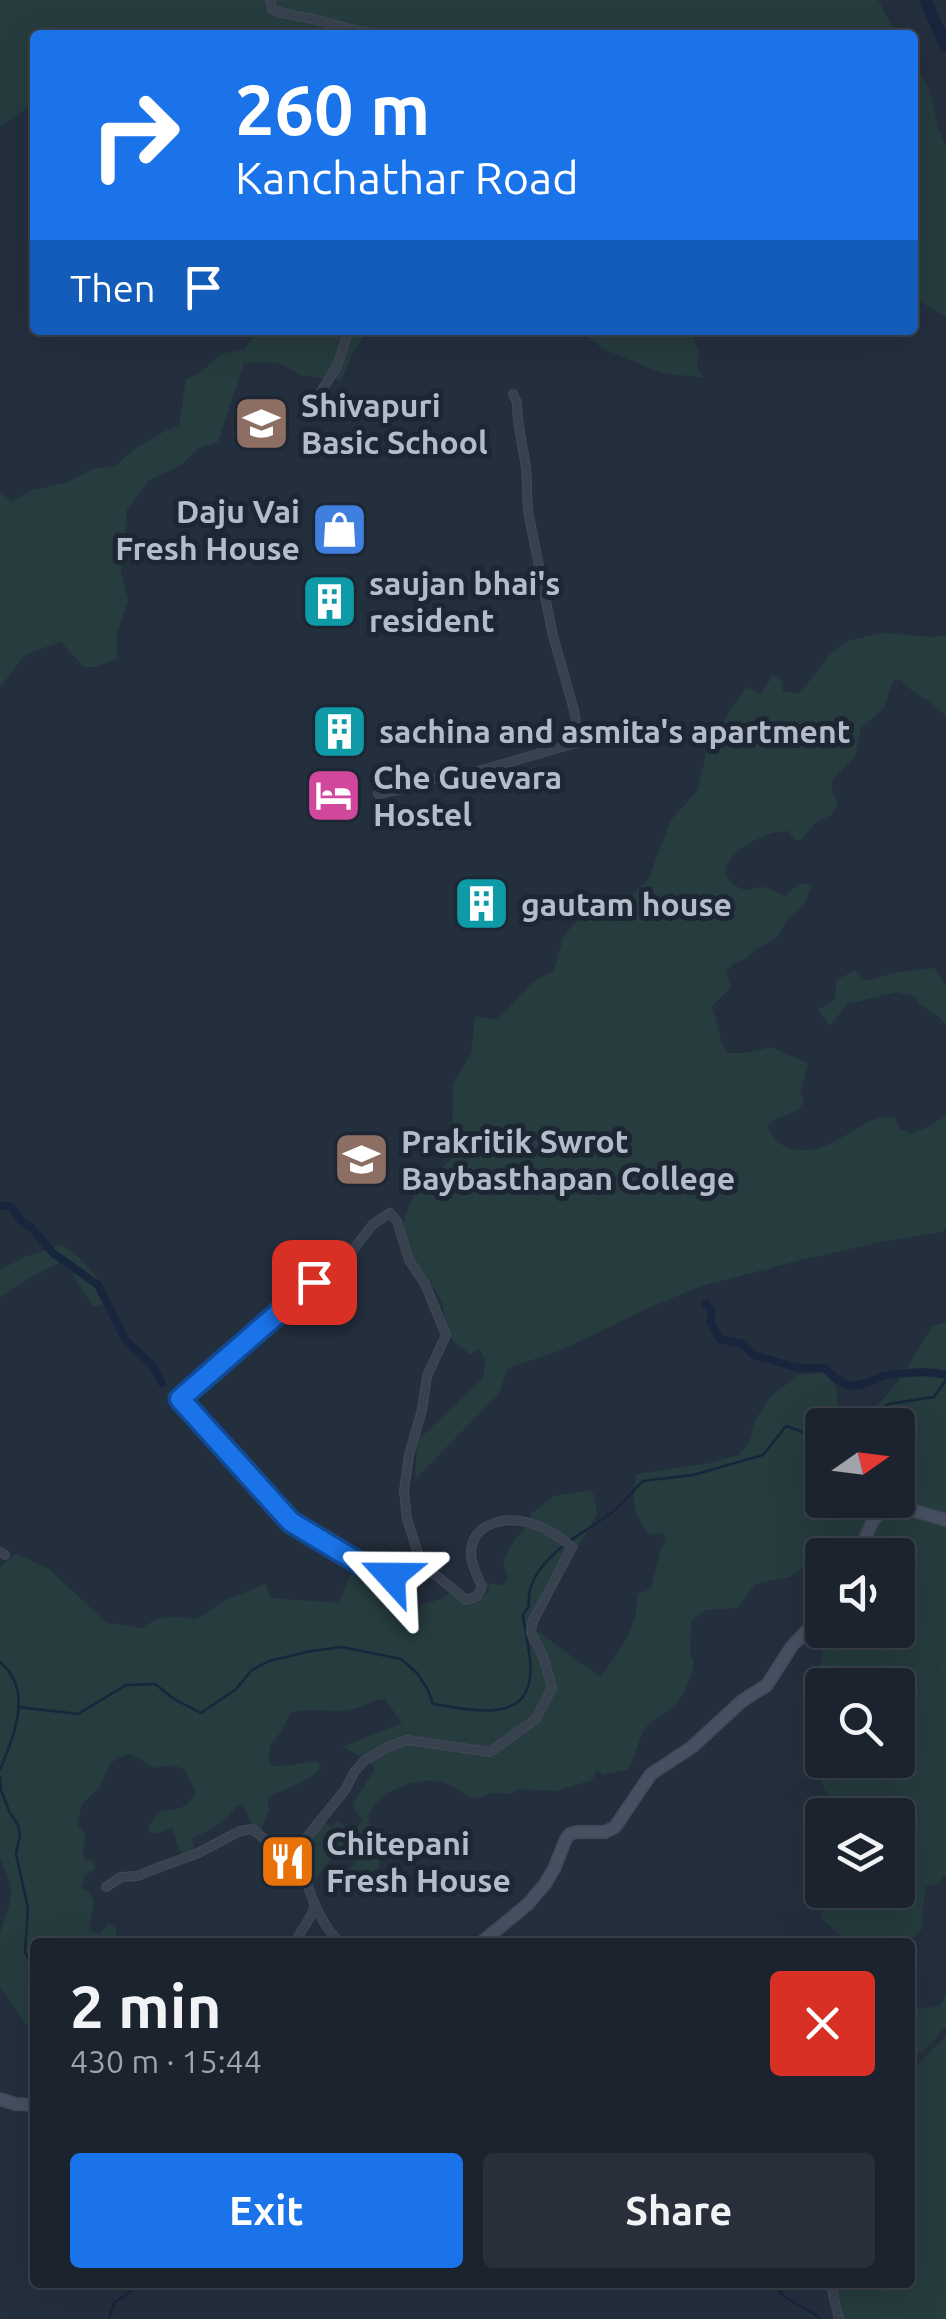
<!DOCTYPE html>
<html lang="en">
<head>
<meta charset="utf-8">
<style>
	body { margin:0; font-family:Ubuntu,sans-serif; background:#282f3a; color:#f1f3f6; height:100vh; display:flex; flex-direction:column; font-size:38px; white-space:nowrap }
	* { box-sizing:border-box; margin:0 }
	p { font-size:32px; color:#a0a4aa }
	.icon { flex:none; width:55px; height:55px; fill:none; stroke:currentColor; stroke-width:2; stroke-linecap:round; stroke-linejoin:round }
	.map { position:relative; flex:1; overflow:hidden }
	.panel { position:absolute; left:30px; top:1938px; width:885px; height:350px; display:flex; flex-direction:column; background:#1b232e; border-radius:10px; box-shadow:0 10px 40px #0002,0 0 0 2px #39404a }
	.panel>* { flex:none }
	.banner { position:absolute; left:30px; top:30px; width:888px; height:305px; border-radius:10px; box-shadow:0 10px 40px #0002,0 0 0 2px #39404a; background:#1a73e8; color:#fff; overflow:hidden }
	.needle { width:65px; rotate:76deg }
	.tools { position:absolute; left:805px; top:1408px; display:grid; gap:20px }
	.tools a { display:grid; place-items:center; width:110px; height:110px; border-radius:10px; background:#1b232e; box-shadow:0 10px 40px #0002,0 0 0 2px #39404a; font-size:50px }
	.pin { position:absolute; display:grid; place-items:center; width:85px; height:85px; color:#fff; margin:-42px; border-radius:20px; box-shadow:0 5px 15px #0006 }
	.me { position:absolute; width:110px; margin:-55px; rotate:294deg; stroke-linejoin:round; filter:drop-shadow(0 0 8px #0008) }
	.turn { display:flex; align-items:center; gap:35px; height:210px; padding:0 40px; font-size:45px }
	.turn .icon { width:130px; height:130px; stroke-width:2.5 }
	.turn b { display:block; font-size:70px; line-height:85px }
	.then { display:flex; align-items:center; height:95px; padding:0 40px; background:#0003; gap:20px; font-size:38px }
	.round { display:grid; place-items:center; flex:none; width:105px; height:105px; border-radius:10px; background:#282f3a }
	.summary { display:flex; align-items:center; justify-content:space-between; height:170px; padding:0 40px }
	h1 { font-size:60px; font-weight:700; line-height:75px }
	.primary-button { display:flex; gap:20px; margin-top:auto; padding:20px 40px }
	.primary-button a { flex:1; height:115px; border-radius:10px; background:#1a73e8; color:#fff; font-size:40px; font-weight:700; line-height:115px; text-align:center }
	.primary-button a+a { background:#282f3a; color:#f1f3f6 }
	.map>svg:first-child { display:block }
	.green { fill:#263c3f; fill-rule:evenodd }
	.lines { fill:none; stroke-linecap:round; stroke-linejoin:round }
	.stream { stroke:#17263c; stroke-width:2.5 }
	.canal { stroke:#17263c; stroke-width:8 }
	.river { stroke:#17263c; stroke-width:12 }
	.minor-casing { stroke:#414a57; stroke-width:10 }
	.secondary-casing { stroke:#414a57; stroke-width:14 }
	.minor { stroke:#38414e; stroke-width:8 }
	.secondary { stroke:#465061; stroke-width:11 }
	.route-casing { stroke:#114b97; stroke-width:25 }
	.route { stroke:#1a73e8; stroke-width:18 }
	.labels { text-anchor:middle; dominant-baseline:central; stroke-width:10; stroke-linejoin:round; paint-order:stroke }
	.poi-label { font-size:32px; font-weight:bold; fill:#b4bcc9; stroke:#1d2633; text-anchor:start }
</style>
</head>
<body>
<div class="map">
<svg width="946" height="2319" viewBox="0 0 946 2319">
	<rect width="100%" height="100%" fill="#242f3e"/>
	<g class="green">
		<path d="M 0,0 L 878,0 L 897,35 L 313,35 C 301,28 287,32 274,35 L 35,35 L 35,103 L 0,126 Z"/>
		<polygon points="913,61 929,88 939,131 946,148 946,317 927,306 913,293"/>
		<polygon points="269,330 369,330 352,354 341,381 300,375 279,363 244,363 218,442 199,448 181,465 148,481 127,509 121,572 128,600 116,638 118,658 96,667 84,667 61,642 26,654 0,687 0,491 11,502 33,490 66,483 93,469 115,466 135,449 165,431 179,426 186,379 198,374 223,353 244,350 255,334"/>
		<polygon points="579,330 695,330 694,344 699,351 697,368 705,378 662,373 603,349"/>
		<path d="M 882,633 L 931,637 L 946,635 L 946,716 C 931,699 914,696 901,680 L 893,681 L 884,708 L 861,728 L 855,757 L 833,779 L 832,791 L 838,806 L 831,815 L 816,822 L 801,840 L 795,840 L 788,831 C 765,829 696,866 740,888 C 749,893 754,887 763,887 C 771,888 777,894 785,896 L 800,883 L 812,885 L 804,905 L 786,922 L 777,938 L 756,949 L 747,958 L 733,964 L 726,972 L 731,988 L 712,1006 L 722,1044 L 728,1053 L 746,1053 L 771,1047 L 808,1063 L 800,1094 L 804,1098 C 802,1117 778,1112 768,1126 C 774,1141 782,1148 798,1150 C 839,1154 864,1110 895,1118 L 900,1129 L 911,1134 L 932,1125 L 946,1114 L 946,1227 L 942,1232 L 881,1242 L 801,1260 L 701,1286 L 648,1308 L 564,1349 L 508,1368 L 499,1394 L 415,1479 L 417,1441 L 483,1378 L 485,1360 L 479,1348 L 470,1355 C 463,1346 453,1344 448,1332 C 444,1323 445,1311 441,1301 C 430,1277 400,1251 404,1222 C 406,1208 417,1191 422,1177 L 440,1170 L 456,1154 L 457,1143 L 452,1135 L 453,1084 L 471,1053 L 475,1016 L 497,1020 L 532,983 L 554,970 L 564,935 L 579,919 L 600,905 L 624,903 L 648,880 L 671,820 L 698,790 L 708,745 L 746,687 L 761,694 L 773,675 L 782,682 L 783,692 L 798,693 L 817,673 L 828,656 L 848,641 Z"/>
		<polygon points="935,968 946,986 946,1025 937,1015 918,1003 917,997 897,992 848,1004 830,1025 818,1010 835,1000 836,980 854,971 866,981 893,973"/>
		<path d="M 62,1245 C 82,1257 99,1277 109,1299 L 105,1304 L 93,1306 L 77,1282 L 66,1259 L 27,1279 L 0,1298 L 0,1270 L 27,1256 Z"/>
		<path d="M 946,1322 L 946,1874 L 939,1883 L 925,1887 L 922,1929 L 907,1942 L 843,1942 L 842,1937 L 821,1918 L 829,1890 L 898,1890 L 898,1815 L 838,1815 L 821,1782 L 823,1760 L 898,1760 L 898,1685 L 822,1685 L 822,1720 L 816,1684 L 828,1630 L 898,1630 L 898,1555 L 822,1555 L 822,1581 L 821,1574 L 804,1567 L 790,1577 L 755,1584 L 738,1608 L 706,1610 L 691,1620 L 690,1653 L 694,1663 C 689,1683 684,1699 667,1712 C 661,1716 652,1721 647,1726 C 639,1735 633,1766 628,1769 C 621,1773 612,1771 604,1775 L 597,1770 L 592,1780 L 556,1791 L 521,1789 L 510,1794 L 493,1793 L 482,1797 L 470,1798 L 451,1785 L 433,1780 L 411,1783 L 389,1792 L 374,1805 L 368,1817 L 380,1865 L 357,1888 L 348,1871 L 358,1860 L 359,1852 L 353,1847 L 331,1859 L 313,1883 L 304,1860 L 317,1844 L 309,1838 L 323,1820 L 331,1828 L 338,1821 L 348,1830 L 353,1826 L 357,1829 L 362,1820 L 352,1805 L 375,1769 L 369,1761 L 381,1756 L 381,1747 L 362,1757 L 342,1747 L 402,1723 L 385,1699 C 373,1699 366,1706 354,1709 C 333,1714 311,1706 290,1713 L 282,1731 L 270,1744 L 269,1762 L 273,1766 C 289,1767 302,1761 318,1762 L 321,1768 C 307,1784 283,1787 267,1799 L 269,1810 L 260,1832 L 254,1827 L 242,1804 L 236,1806 C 226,1823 210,1830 192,1838 L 194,1851 L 181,1855 L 172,1828 L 155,1834 L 149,1832 L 148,1827 L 158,1812 C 175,1808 188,1811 196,1792 L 184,1769 L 172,1765 L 156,1768 L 130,1754 L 119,1757 L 110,1764 L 100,1787 L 82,1804 L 77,1824 L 86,1835 L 83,1847 L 84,1860 L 93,1861 L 95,1869 L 85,1875 L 81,1888 L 87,1891 L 94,1900 L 89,1930 L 100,1934 L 108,1924 L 115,1926 L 118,1942 L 35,1942 L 35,2031 L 25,2024 L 0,1986 L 0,1933 L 10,1903 L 11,1885 L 0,1857 L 0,1567 L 16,1553 L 49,1569 L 107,1623 L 142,1628 C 160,1615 174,1615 195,1620 L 228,1599 L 266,1584 L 271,1598 L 339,1603 L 355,1564 L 382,1580 L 387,1604 L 406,1599 L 411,1608 L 441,1599 L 450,1593 C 465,1603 478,1606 490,1589 L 485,1583 L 504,1585 L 508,1578 L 503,1561 L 515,1539 L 528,1525 L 532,1513 L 554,1496 L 588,1490 L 593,1493 L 597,1514 L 547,1601 L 536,1630 L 600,1677 C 617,1654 641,1624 637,1594 L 651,1589 L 661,1548 L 666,1540 L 664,1533 L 650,1534 C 631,1512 633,1501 636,1474 L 711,1463 L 739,1455 L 749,1442 L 755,1420 L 772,1395 L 799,1375 L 824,1373 L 836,1386 L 839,1419 L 849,1423 C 889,1407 911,1361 932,1326 ZM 822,1425 L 898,1425 L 898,1500 L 822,1500 Z"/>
		<polygon points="946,1993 946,2027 923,2051 910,2060 910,2006 919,2009 940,2006"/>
		<polygon points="946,2036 946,2319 841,2319 834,2283 910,2282 910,2141 916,2146 917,2121 910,2073"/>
	</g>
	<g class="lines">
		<g class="stream">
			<polyline points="866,1425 888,1404 934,1397 946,1380"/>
			<polyline points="571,1540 613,1512 643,1481 693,1475 763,1455 786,1426 822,1439"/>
			<path d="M 0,1662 C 34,1690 14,1735 0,1770"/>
			<path d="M 18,1707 L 78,1714 L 126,1685 L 155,1684 L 174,1699 L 201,1713 L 235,1690 L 252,1670 L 269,1661 L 311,1651 L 342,1647 L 401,1659 L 417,1673 L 428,1690 L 433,1704 C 460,1708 517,1723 528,1687 C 535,1666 525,1636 523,1615 L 529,1606 C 526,1580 545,1561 564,1545"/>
			<polyline points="0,1777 1,1790 9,1811 18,1825 20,1835 16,1854 28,1908 25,1952 35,1969"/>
			<path d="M 774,2282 C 784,2304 805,2305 821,2319"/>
			<polyline points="109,2319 114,2303 145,2282"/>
		</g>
		<g class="canal">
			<polyline points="0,1206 11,1206 23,1223 31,1227 53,1253 98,1285 126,1341 151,1364 162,1383"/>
			<path d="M 706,1304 L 712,1311 L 710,1322 L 720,1339 L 742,1344 L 754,1355 L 798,1368 L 824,1368 C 829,1372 836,1380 843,1383 C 860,1391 873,1377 889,1375 C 907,1373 929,1370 946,1375"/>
		</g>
		<polyline class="river" points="925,0 946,46"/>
		<defs>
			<g id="minor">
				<path d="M 270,0 L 272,9 C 284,15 299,16 313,19 C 337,25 360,33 385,35"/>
				<polyline points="319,395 337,366 349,330"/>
				<path d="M 378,794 L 409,787 L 424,780 L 458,777 L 579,742 L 574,710 L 553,636 L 529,516 C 526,499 528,484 526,468 C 523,446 517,425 517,403 L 513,394"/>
				<polyline points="0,1552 5,1555"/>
				<path d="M 106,1887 L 121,1877 L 137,1876 L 160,1867 L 196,1854 L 240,1831 L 252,1829 C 266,1840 280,1854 299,1851"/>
				<polyline points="295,1942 313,1912 314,1906"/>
				<path d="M 339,1942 C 315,1917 305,1881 298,1848 L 345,1790 L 355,1771 L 364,1761 L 387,1747 L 407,1740 L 490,1752 L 536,1719 L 552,1688 L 543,1656 L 531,1633 L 532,1623 L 572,1547 C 561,1538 545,1527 530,1523 C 504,1516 470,1523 471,1556 C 472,1566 478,1577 482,1587 L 477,1596 L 466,1600 L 421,1563 L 391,1576 L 379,1575 L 291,1521 L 180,1399 L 353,1250 L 373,1224 L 390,1213 L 397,1221 L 409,1260 L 425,1284 L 446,1335 L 427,1376 L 422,1410 L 409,1455 L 404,1491 L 407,1519 L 421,1563"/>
				<polyline points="830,2282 839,2319"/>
			</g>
			<g id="secondary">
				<path d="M 858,1555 C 868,1536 871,1510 894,1505 L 946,1520"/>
				<polyline points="482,1942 528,1904 545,1884 554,1869 566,1839 570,1834 577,1832 605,1832 615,1827 651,1774 692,1747 742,1701 767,1685 792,1646 822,1615"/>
				<polyline points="0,2099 15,2104 35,2105"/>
			</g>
		</defs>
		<use href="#minor" class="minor-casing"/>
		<use href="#secondary" class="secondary-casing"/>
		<use href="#minor" class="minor"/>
		<use href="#secondary" class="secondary"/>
	</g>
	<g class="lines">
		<defs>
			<polyline id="route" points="314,1282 180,1399 291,1522 379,1575 391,1576"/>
		</defs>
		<use href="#route" class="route-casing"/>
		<use href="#route" class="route"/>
	</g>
	<defs>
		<symbol id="school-square" viewBox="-11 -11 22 22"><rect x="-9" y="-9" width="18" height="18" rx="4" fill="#8d6e63" stroke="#1d2633"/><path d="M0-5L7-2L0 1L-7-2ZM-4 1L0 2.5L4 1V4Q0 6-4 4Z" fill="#fff"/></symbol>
		<symbol id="shop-square" viewBox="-11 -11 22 22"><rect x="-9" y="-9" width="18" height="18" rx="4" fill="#3f7fe0" stroke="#1d2633"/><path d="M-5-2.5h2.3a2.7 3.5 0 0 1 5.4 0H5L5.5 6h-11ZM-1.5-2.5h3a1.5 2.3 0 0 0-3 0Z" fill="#fff"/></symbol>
		<symbol id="building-square" viewBox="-11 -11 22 22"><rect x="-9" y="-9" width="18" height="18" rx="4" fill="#0f9aa8" stroke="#1d2633"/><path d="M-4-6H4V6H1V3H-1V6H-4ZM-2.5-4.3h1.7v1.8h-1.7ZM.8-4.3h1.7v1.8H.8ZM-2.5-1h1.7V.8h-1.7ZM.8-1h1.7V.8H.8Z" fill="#fff"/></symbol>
		<symbol id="hotel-square" viewBox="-11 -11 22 22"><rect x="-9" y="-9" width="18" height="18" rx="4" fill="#d1479c" stroke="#1d2633"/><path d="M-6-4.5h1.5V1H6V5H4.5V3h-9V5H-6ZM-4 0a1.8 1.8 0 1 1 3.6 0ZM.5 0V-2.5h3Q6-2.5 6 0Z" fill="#fff"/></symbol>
		<symbol id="university-square" viewBox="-11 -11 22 22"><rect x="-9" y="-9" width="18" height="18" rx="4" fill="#8d6e63" stroke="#1d2633"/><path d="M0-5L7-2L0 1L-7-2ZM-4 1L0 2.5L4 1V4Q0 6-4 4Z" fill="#fff"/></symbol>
		<symbol id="restaurant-square" viewBox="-11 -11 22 22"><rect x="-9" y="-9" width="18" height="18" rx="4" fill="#e8710a" stroke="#1d2633"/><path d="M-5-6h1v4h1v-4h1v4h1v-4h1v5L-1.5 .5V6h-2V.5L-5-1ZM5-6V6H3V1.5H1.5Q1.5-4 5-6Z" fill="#fff"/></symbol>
	</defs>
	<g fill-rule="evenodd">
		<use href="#school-square" x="230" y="392" width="63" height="63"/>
		<use href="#shop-square" x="308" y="498" width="63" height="63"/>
		<use href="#building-square" x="298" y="570" width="63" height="63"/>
		<use href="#building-square" x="308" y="700" width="63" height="63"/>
		<use href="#hotel-square" x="302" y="764" width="63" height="63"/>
		<use href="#building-square" x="450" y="872" width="63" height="63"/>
		<use href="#university-square" x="330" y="1128" width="63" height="63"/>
		<use href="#restaurant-square" x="256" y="1830" width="63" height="63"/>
	</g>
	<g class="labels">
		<g class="poi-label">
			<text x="301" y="405">Shivapuri<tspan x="301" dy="37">Basic School</tspan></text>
			<text x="300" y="511" text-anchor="end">Daju Vai<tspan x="300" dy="37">Fresh House</tspan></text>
			<text x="369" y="583">saujan bhai's<tspan x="369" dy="37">resident</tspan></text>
			<text x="379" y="731">sachina and asmita's apartment</text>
			<text x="373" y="777">Che Guevara<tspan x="373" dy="37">Hostel</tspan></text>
			<text x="521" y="904">gautam house</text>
			<text x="401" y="1141">Prakritik Swrot<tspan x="401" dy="37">Baybasthapan College</tspan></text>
			<text x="326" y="1843">Chitepani<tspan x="326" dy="37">Fresh House</tspan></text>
		</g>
	</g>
</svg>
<div class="tools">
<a><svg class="needle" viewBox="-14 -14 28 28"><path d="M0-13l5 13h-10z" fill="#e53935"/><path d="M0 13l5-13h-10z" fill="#a0a4aa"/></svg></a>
<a><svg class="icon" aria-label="sound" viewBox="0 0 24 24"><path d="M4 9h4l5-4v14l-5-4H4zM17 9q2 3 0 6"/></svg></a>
<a><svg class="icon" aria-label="search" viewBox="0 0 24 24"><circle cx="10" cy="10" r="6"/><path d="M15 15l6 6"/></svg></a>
<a><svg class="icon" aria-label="layers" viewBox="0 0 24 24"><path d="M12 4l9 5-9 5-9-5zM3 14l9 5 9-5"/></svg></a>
</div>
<div class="pin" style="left:314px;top:1282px;background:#d93025"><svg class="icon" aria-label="arrive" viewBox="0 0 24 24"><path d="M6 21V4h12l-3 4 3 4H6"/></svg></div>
<svg class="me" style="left:391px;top:1576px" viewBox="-20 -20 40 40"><path d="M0-17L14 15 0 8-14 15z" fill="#1a73e8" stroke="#fff" stroke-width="4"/></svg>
<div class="banner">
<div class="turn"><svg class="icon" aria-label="right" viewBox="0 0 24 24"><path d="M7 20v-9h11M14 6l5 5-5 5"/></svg><div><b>260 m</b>Kanchathar Road</div></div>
<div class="then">Then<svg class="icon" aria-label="arrive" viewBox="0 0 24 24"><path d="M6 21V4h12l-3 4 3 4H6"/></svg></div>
</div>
<section class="panel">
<div class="summary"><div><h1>2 min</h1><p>430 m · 15:44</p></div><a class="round" style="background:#d93025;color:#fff"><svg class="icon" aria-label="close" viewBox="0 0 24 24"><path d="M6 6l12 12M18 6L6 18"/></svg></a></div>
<div class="primary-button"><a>Exit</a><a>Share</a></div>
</section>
</div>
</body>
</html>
